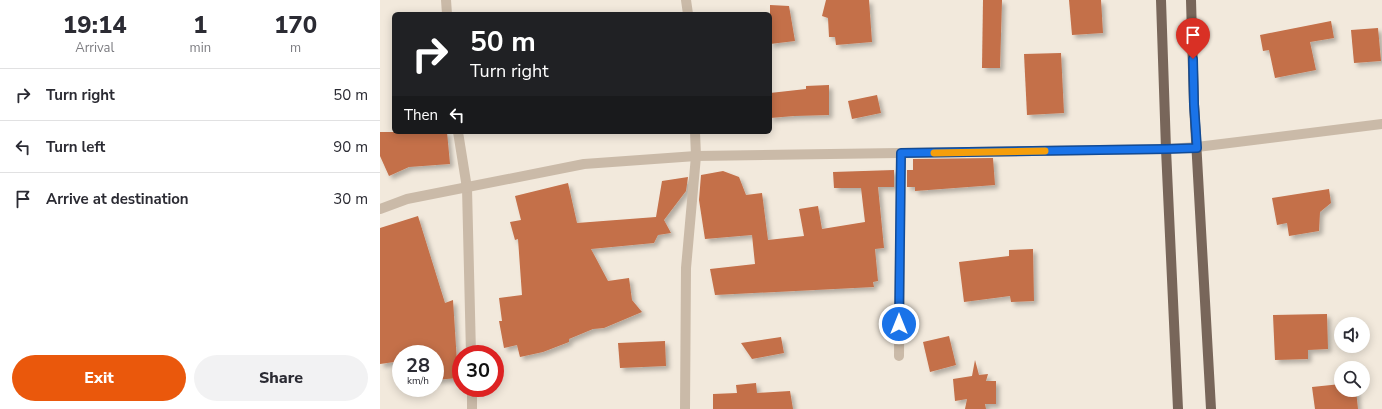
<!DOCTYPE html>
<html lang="en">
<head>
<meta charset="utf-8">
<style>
	body { margin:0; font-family:"Nunito Sans",sans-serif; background:#f2f2f3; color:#2b2b33; height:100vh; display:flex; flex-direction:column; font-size:15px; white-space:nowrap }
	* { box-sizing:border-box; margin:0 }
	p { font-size:13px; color:#7c7c81 }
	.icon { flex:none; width:22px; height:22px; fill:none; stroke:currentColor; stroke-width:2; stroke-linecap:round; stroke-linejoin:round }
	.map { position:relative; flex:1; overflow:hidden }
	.details { display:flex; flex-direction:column; background:#fff; width:380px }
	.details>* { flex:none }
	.banner { position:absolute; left:12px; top:12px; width:380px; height:122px; border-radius:6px; box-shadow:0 2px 10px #0003; background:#202124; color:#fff; overflow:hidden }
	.controls { position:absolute; left:954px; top:317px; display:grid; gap:8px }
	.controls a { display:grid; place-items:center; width:36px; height:36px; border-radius:50%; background:#fff; box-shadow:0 2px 10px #0003; font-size:20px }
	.speed { position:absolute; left:12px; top:345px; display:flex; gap:8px; font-size:20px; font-weight:700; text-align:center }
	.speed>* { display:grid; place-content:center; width:52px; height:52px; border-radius:50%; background:#fff; box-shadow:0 2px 10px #0003; line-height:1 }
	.speed small { font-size:10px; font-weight:400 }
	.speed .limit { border:6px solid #d22; background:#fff; color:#111 }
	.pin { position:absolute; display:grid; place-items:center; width:34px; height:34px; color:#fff; margin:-41px -17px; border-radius:50% 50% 50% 0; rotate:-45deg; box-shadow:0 0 4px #0007 }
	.pin .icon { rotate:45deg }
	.me { position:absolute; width:44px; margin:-22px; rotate:0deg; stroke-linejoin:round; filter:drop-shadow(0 0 3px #0008) }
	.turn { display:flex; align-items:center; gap:14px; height:84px; padding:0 12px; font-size:18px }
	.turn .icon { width:52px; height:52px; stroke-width:2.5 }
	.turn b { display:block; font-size:28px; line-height:34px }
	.then { display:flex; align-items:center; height:38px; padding:0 12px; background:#0003; gap:8px; font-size:15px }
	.eta { display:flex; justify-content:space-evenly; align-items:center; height:68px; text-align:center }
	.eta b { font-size:24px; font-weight:800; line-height:28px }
	.primary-button { display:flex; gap:8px; margin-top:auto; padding:8px 12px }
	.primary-button a { flex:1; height:46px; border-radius:24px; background:#ea580c; color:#fff; font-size:16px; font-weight:800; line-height:46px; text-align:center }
	.primary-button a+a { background:#f2f2f3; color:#2b2b33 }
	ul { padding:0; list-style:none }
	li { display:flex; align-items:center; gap:12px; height:52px; padding:0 12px; border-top:1px solid #e1e1e2 }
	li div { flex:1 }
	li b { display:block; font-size:15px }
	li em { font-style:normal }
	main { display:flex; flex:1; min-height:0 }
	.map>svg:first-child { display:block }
	.building { fill:#c46f48; filter:url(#shadow) }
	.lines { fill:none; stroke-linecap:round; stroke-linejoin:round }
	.minor { stroke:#cabaa8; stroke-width:10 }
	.major { stroke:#78665a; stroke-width:10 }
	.route-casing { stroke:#114b97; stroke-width:10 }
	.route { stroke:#1a73e8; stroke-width:7 }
	.slow { stroke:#f59e0b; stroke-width:7 }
</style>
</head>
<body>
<main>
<section class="details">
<div class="eta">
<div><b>19:14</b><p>Arrival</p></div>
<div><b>1</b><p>min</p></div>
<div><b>170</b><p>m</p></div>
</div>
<ul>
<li><svg class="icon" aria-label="right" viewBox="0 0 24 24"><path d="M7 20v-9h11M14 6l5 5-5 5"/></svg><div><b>Turn right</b></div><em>50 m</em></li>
<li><svg class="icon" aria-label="left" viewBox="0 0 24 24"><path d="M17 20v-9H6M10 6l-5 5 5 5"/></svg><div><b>Turn left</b></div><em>90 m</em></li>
<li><svg class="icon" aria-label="arrive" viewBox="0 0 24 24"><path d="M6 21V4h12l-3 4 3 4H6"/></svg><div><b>Arrive at destination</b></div><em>30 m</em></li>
</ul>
<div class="primary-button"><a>Exit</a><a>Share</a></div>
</section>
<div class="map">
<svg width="1002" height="409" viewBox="0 0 1002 409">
	<defs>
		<filter id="shadow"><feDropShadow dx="3.5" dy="3.5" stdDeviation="2" flood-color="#0004"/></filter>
	</defs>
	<rect width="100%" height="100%" fill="#f2e9dc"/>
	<g class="building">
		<polygon points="446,0 489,0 492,42 456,45 455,37 449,37 448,18 442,16"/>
		<polygon points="603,0 622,0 620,68 602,68"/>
		<polygon points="689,0 721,0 723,33 692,35"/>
		<polygon points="390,5 409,6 415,41 390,44"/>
		<polygon points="951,21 954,38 930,42 936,70 895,78 889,50 883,51 880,35"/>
		<polygon points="998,28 1001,61 974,63 971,30"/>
		<polygon points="681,53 684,113 647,115 644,54"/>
		<polygon points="449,85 449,115 414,116 390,118 390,93 426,89 426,86"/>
		<polygon points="497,95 501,113 472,119 468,101"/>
		<polygon points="0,132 67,132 70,164 29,167 9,176 0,156"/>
		<polygon points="613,158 615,185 535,191 535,187 527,187 527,170 533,170 533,159"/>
		<polygon points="514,170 514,187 498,187 504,248 495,249 498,281 493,282 494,287 335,295 330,269 375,264 372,235 325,239 319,200 321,175 343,171 359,177 366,195 382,193 388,240 424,236 419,209 438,206 442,229 485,222 481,188 454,188 453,172"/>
		<polygon points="308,177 306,191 284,220 291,233 278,235 274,243 211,249 228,281 249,278 252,300 262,312 224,328 213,329 189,339 189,342 163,352 140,357 137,345 124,348 119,321 122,321 119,298 142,295 138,239 135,240 130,222 141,220 135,196 188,183 197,223 276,217 282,181"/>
		<polygon points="949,189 951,203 940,212 939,231 909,236 907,223 897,225 892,198"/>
		<polygon points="38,216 65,303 73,300 78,378 55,380 55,354 21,354 21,361 0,364 0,228"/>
		<polygon points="653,249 654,301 631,302 630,296 584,302 579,262 629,256 629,250"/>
		<polygon points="947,314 948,349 928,350 928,359 895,360 893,315"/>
		<polygon points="569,336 576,365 550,372 543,342"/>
		<polygon points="401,337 404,353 372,359 361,343"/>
		<polygon points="285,341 286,366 240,368 238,343"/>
		<polygon points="595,360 599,375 608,374 606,381 616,381 616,404 605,404 606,409 585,409 587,399 575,401 573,379 592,376"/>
		<polygon points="376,383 377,393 410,391 413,409 333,409 333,394 357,393 356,385"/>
		<polygon points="961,384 961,390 976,390 978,409 935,409 932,387"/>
	</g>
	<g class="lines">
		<g class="minor">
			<polyline points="66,0 67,14"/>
			<polyline points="306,0 308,14"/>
			<polyline points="78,132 87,188 91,354"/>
			<polyline points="0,209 27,199 204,164 316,156 786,149 817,147 1002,124"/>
			<polyline points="519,356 521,153"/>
			<polyline points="92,409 92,388"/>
			<polyline points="305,409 306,268 316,156 315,132"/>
		</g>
		<g class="major">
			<polyline points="781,0 786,149 798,409"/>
			<polyline points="811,0 814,104 831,409"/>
		</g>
	</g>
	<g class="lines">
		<defs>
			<polyline id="route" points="519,324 521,153 786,149 817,148 814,104 813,59"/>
		</defs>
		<use href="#route" class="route-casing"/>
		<use href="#route" class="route"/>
		<polyline class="slow" points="554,153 665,151"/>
	</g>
</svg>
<div class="controls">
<a><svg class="icon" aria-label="sound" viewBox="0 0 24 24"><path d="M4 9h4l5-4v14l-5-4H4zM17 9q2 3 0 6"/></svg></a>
<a><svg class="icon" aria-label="search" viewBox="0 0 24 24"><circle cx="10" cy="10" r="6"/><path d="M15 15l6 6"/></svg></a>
</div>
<div class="speed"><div>28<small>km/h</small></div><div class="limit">30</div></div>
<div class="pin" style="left:813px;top:59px;background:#d93025"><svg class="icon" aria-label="arrive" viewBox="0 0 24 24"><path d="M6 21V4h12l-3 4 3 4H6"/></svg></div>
<svg class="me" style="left:519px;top:324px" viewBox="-20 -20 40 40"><circle r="17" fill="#1a73e8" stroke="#fff" stroke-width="3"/><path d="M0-11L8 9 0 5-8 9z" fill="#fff"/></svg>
<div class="banner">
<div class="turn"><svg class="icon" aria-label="right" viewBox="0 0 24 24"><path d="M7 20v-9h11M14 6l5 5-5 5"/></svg><div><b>50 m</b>Turn right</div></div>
<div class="then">Then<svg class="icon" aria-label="left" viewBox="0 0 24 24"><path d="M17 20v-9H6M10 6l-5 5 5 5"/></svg></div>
</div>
</div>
</main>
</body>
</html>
